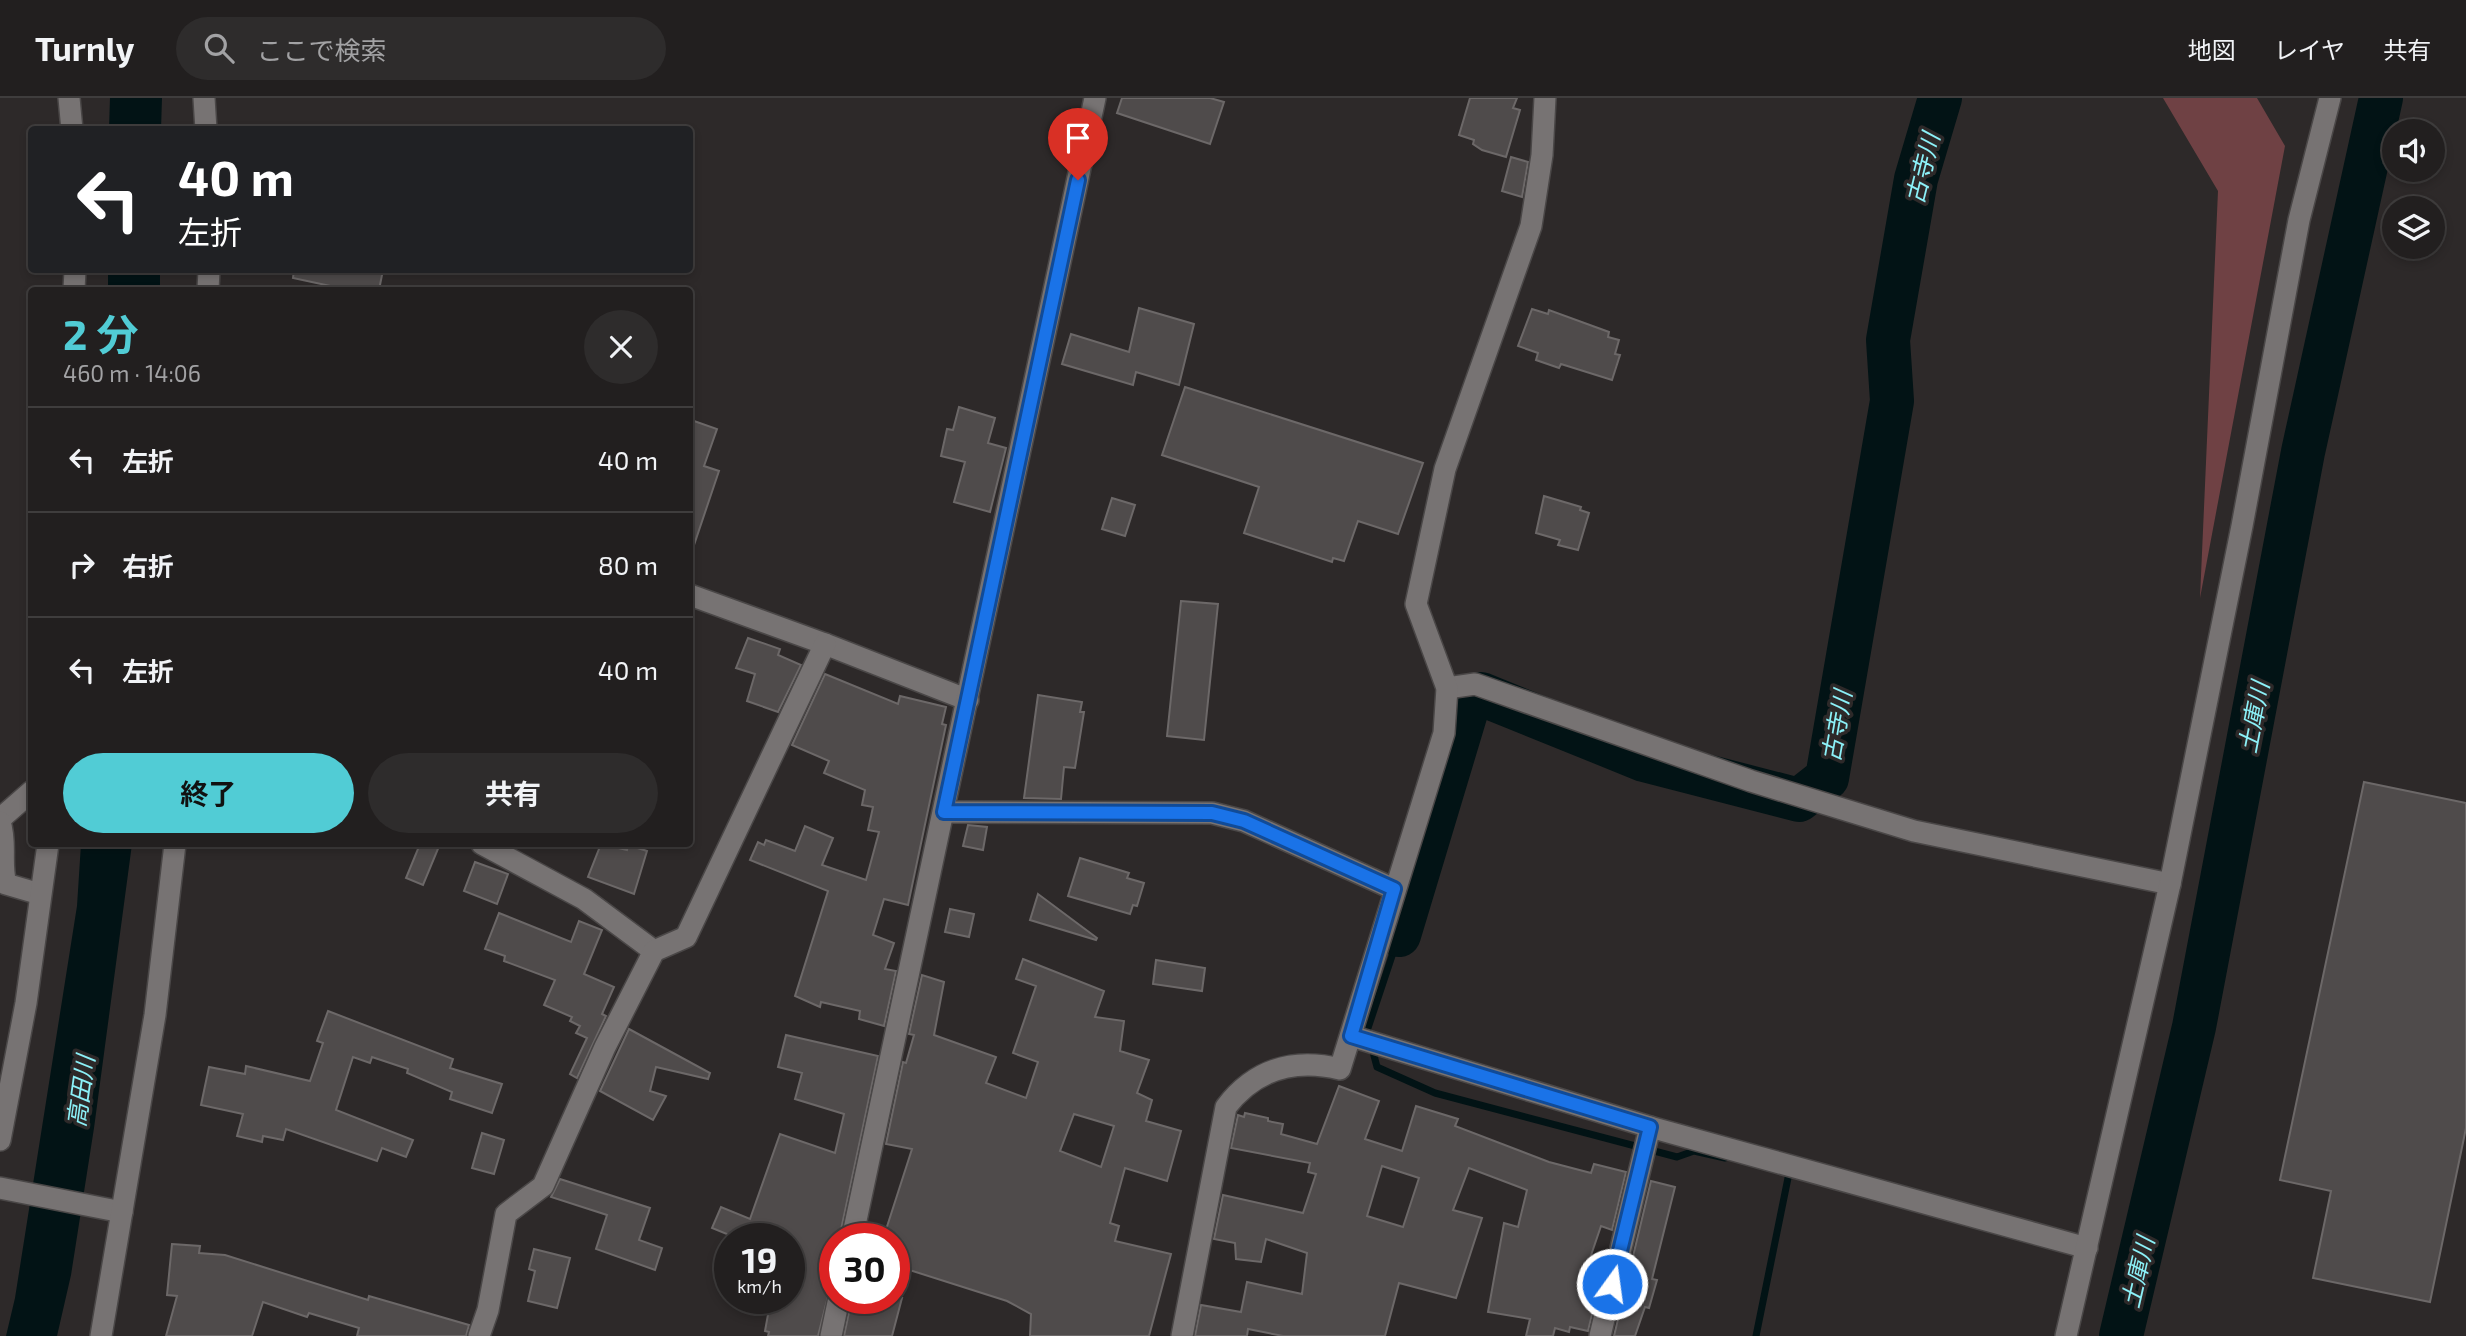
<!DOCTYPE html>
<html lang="ja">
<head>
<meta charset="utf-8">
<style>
	body { margin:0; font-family:"Exo 2","Noto Sans JP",sans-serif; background:#2e2c2c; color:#f1f3f6; height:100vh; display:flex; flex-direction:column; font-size:26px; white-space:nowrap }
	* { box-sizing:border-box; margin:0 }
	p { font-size:23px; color:#a2a2a4 }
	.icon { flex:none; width:38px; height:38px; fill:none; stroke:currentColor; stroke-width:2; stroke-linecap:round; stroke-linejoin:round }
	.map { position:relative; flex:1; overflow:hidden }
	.details { position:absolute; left:28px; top:189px; width:665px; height:560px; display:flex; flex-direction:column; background:#221f1f; border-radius:7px; box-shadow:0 4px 10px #0003,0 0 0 2px #3f3d3d }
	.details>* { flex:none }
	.guide { position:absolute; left:28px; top:28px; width:665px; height:147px; border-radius:7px; box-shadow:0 4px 10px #0003,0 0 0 2px #3f3d3d; background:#202124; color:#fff; overflow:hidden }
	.fabs { position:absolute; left:2382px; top:21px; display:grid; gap:14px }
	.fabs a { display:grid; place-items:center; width:63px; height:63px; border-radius:50%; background:#221f1f; box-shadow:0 4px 10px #0003,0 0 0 2px #3f3d3d; font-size:35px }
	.speed { position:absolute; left:714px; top:1125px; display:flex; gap:14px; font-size:35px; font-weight:700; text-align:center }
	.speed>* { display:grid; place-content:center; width:91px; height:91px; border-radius:50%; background:#221f1f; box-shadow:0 4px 10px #0003,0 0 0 2px #3f3d3d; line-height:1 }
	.speed small { font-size:18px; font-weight:400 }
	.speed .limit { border:10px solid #d22; background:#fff; color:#111 }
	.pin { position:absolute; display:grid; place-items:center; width:60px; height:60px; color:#fff; margin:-72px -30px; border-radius:50% 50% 50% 0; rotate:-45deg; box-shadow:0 0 7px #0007 }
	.pin .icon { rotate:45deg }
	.me { position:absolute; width:77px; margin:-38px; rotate:14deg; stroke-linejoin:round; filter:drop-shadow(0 0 5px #0008) }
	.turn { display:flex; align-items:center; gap:24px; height:147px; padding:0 35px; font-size:32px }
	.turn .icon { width:91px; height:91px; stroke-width:2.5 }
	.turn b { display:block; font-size:49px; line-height:60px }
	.round { display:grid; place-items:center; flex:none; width:74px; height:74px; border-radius:37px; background:#2e2c2c }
	.summary { display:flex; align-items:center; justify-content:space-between; height:119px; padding:0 35px }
	h1 { font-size:42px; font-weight:700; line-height:52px; color:#51ccd5 }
	.button { display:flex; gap:14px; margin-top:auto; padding:14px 35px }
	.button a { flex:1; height:80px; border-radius:42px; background:#51ccd5; color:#111; font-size:28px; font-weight:700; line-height:80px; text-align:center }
	.button a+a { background:#2e2c2c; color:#f1f3f6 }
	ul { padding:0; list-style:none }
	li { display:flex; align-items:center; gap:21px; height:105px; padding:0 35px; border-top:2px solid #3f3d3d }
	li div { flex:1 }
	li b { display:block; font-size:26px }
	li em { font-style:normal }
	header { display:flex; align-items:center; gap:42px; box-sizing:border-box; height:98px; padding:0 35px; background:#221f1f; border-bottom:2px solid #3f3d3d }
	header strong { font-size:33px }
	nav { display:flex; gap:38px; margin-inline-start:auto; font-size:24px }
	.search { width:490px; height:63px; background:#2e2c2c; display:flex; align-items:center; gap:18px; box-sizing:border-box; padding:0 24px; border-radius:38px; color:#a2a2a4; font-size:26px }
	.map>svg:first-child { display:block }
	.forest { fill:#6f4144 }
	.water { fill:#021315 }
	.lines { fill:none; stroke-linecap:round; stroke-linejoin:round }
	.stream { stroke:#021315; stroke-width:7 }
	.river { stroke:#021315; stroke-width:44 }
	.building { fill:#4f4b4b; stroke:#6c6868; stroke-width:2; fill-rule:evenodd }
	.minor-casing { stroke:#4a4747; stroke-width:24 }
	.minor { stroke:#777373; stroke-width:21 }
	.route-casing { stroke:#114b97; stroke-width:18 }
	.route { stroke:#1a73e8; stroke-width:12 }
	.labels { text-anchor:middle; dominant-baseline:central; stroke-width:7; stroke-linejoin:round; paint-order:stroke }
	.water-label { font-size:24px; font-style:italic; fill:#8cf1f8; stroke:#2d2929 }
</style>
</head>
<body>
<header>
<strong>Turnly</strong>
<div class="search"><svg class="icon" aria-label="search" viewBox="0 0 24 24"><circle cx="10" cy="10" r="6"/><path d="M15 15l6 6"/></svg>ここで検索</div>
<nav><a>地図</a><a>レイヤ</a><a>共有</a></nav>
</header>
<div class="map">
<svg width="2466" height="1238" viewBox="0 0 2466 1238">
	<rect width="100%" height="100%" fill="#2d2929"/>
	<polygon class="forest" points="2163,0 2257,0 2285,48 2200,500 2218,93"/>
	<g class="water">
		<polygon points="110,0 162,0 161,31 109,31"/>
		<rect x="108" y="172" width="52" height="20"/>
		<polygon points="81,746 132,746 94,1030 71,1177 57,1238 6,1238 15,1200 77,808"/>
	</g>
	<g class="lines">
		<g class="stream">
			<polyline points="1369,938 1367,933 1399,837"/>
			<polyline points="1372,950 1377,969 1435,995 1677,1059 1694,1053 1725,1060"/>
			<polyline points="1756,1238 1789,1075 1784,1074"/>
		</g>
		<g class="river">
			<polyline points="1399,837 1470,601 1481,596 1644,662 1799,702 1827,680 1892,303 1888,242 1916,81 1940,0"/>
			<polyline points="2121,1238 2194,929 2303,354 2381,0"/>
		</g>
	</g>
	<g class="building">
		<polygon points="1122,0 1210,0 1224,4 1210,46 1117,15"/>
		<polygon points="1470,0 1517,0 1513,10 1520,12 1506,59 1482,52 1473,46 1474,42 1459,37"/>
		<polygon points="1511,59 1528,64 1522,99 1502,93"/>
		<polygon points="294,172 383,172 379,192 349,192 293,180"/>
		<polygon points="1139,210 1194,226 1179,287 1136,274 1133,287 1062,266 1071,236 1129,254"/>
		<polygon points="1532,211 1548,216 1549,212 1609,234 1608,239 1619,242 1615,256 1620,257 1612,282 1561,266 1559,270 1536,262 1538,255 1518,248"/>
		<polygon points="1185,289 1423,365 1398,436 1358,423 1344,463 1333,460 1332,464 1244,435 1259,389 1162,357"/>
		<polygon points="959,309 995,320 988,345 1006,350 990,414 954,404 965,364 941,358 947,331 953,332"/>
		<polygon points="694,323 717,331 704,368 719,373 693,450 690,450 690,337"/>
		<polygon points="1544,398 1581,409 1580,412 1589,415 1578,452 1558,447 1560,442 1536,435"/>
		<polygon points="1112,400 1135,407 1125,438 1102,431"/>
		<polygon points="1181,503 1218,506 1204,642 1167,638"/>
		<polygon points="748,540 780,551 778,557 801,567 778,614 747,603 755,576 736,570"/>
		<polygon points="825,576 898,606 900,598 946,609 942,626 946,627 908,807 884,801 873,837 894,845 885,871 896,873 884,928 859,921 860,913 821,904 820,909 795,898 828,793 750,762 758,744 764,747 766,742 795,753 805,728 833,740 822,767 866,782 879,734 868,732 873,709 862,707 865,692 824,675 829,663 792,647"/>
		<polygon points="1038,597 1082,604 1080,614 1084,614 1075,670 1064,669 1061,701 1024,700"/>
		<polygon points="2364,684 2466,705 2466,1030 2430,1204 2313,1180 2331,1093 2280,1082"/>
		<polygon points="968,727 987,729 983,752 963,748"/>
		<polygon points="420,746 440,746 423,787 406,780"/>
		<polygon points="601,746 627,752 628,747 647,753 634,796 588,779"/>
		<polygon points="1080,760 1129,775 1127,780 1144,785 1137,808 1133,807 1130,816 1068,798"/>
		<polygon points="475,764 508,776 497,806 464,793"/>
		<polygon points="1038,796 1097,840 1096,842 1030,822"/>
		<polygon points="950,811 974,816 969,839 945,834"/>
		<polygon points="499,815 571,844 579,823 602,832 584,876 614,889 602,916 606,918 577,980 570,976 587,940 576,935 580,928 570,923 572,919 544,907 555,882 504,863 505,858 485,851"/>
		<path d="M 1023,861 L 1104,893 L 1095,919 L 1124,923 L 1120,953 L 1149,962 L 1137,995 L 1152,1002 L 1146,1023 L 1181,1033 L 1167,1083 L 1125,1070 L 1110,1125 L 1119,1128 L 1115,1143 L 1171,1156 L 1149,1238 L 1030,1238 L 1031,1216 L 1007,1203 L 900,1169 L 902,1165 L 894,1163 L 894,1141 L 883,1141 L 912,1051 L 886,1046 L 903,964 L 906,965 L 914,937 L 909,936 L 922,877 L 944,884 L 934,937 L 996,959 L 986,985 L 1026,1000 L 1038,964 L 1013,955 L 1036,888 L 1016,881 ZM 1074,1016 L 1114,1028 L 1101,1069 L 1060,1053 Z"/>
		<polygon points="1156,862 1205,870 1202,893 1153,886"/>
		<polygon points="328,913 453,961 450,970 502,986 492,1015 450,1001 452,994 407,975 408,971 372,959 370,965 353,959 336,1012 413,1042 406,1059 382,1050 377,1063 286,1031 283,1042 263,1038 262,1044 237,1038 243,1016 201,1007 209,969 245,976 246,968 310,983 323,945 317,943"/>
		<polygon points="629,931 710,975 708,981 656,969 650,993 666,998 653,1022 600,993"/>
		<polygon points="786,937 878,958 839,1141 835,1141 835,1171 818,1238 768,1238 769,1234 765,1233 771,1200 789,1200 789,1141 739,1141 712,1130 721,1109 750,1121 780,1036 835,1055 844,1016 795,1001 802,975 778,969"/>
		<path d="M 1339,988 L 1379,1003 L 1365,1041 L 1402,1053 L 1416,1008 L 1458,1021 L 1455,1028 L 1549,1064 L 1591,1075 L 1594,1066 L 1626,1074 L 1612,1132 L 1601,1128 L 1585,1175 L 1601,1179 L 1588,1233 L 1570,1229 L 1569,1234 L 1555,1230 L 1553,1238 L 1526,1238 L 1530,1221 L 1488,1214 L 1504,1125 L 1518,1129 L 1527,1092 L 1469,1070 L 1453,1112 L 1482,1120 L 1456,1200 L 1399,1185 L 1385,1238 L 1283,1238 L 1248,1231 L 1247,1238 L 1195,1238 L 1201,1207 L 1241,1214 L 1247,1184 L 1302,1196 L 1307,1155 L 1266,1141 L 1261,1164 L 1236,1161 L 1235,1145 L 1214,1141 L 1223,1097 L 1303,1115 L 1316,1076 L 1308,1074 L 1310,1065 L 1231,1050 L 1238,1017 L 1244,1019 L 1245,1015 L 1268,1020 L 1268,1023 L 1283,1026 L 1281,1036 L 1317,1046 ZM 1382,1068 L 1419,1080 L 1403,1129 L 1367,1118 Z"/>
		<polygon points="482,1035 504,1042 494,1076 472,1070"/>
		<polygon points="560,1081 650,1110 639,1142 662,1150 655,1172 596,1151 607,1117 551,1099"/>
		<polygon points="1651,1083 1675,1089 1652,1181 1657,1182 1649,1210 1645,1209 1635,1238 1614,1238"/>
		<polygon points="172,1146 200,1148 199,1155 225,1157 368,1202 369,1198 469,1227 466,1238 357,1238 359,1230 309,1215 307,1219 263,1204 252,1238 166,1238 177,1198 167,1197"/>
		<polygon points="534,1151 570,1160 557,1210 528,1203 535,1173 529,1171"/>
		<polygon points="852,1200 902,1200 892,1238 844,1238"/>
	</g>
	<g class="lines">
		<defs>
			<g id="minor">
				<polyline points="69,0 72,32"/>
				<polyline points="204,0 206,32"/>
				<polyline points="74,192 75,172"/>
				<polyline points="208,192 209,172"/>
				<polyline points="690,497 825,546 968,602"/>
				<polyline points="1447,590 1475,586 1751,683 1914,733 2170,786"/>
				<polyline points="944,714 1212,715 1244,723 1394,791"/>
				<polyline points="0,721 32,693"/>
				<path d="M 0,724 C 7,745 0,766 6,786 L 40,796"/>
				<polyline points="482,746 584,801 654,853"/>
				<polyline points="1351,938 1650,1029 1600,1238"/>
				<polyline points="1650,1029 2087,1150"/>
				<polyline points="0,1042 26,905 48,746"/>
				<polyline points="0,1090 122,1114"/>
				<polyline points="852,1141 1095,0"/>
				<polyline points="101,1238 155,917 175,746"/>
				<polyline points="479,1238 488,1212 506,1116 543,1088 605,949 654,853 686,839 825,546"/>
				<polyline points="831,1238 839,1200"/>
				<path d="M 1182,1238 L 1226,1009 C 1255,971 1294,960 1340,971 L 1444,635 L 1447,590 L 1416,506 L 1445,371 L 1531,128 L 1542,57 L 1545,0"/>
				<polyline points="2066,1238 2170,786 2242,428 2299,122 2330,0"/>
			</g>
		</defs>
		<use href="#minor" class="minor-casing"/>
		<use href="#minor" class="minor"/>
	</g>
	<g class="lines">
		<defs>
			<polyline id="route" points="1078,82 944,714 1212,715 1244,723 1394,791 1351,938 1650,1029 1612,1186"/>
		</defs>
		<use href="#route" class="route-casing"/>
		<use href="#route" class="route"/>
	</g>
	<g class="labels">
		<g class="water-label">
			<text transform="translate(1922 70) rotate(-76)">古寺川</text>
			<text transform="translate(2253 619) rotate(-79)">土庫川</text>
			<text transform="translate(1836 628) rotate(-80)">古寺川</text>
			<text transform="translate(80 993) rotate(-82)">高田川</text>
			<text transform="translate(2137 1174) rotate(-77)">土庫川</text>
		</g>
	</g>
</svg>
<div class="fabs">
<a><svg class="icon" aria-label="sound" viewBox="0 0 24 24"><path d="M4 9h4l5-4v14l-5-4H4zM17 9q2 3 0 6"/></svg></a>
<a><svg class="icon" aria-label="layers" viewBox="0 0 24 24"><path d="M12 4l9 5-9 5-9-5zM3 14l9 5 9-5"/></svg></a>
</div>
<div class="speed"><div>19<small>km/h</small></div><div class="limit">30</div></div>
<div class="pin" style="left:1078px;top:82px;background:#d93025"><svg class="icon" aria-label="arrive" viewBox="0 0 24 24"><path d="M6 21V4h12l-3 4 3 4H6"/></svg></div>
<svg class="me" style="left:1612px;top:1186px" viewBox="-20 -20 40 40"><circle r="17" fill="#1a73e8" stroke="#fff" stroke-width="3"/><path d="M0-11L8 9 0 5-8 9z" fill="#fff"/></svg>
<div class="guide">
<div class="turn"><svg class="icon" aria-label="left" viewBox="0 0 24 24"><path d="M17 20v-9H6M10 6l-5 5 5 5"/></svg><div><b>40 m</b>左折</div></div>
</div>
<section class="details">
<div class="summary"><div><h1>2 分</h1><p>460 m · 14:06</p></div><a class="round"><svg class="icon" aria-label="close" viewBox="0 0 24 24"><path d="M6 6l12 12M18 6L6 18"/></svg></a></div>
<ul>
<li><svg class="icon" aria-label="left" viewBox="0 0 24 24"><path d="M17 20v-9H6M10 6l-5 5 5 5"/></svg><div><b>左折</b></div><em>40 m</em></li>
<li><svg class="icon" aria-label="right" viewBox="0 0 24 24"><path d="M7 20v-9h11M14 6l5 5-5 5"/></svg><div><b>右折</b></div><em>80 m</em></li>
<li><svg class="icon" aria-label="left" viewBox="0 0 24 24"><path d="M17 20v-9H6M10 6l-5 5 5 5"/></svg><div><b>左折</b></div><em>40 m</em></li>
</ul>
<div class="button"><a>終了</a><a>共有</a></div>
</section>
</div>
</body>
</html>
